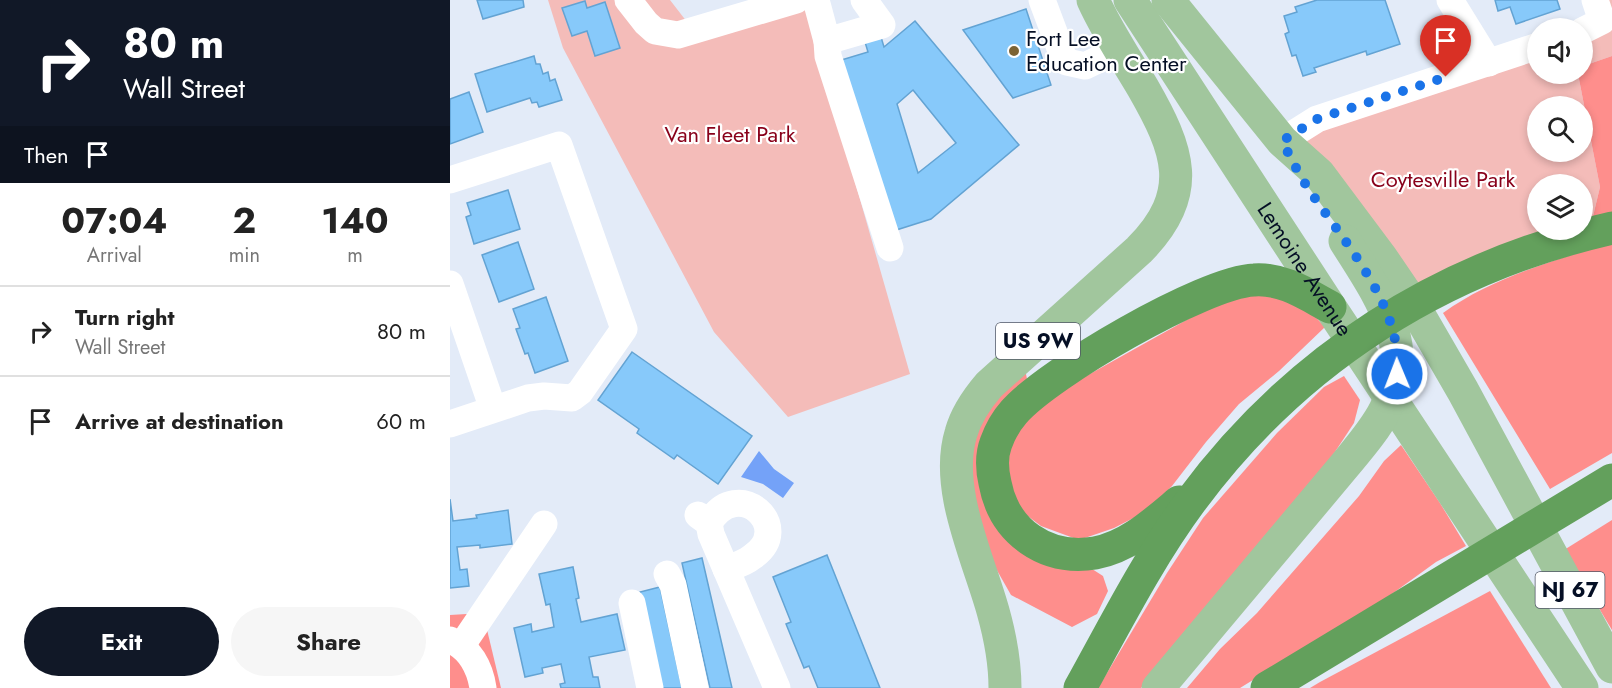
<!DOCTYPE html>
<html lang="en">
<head>
<meta charset="utf-8">
<style>
	body { margin:0; font-family:Jost,sans-serif; background:#f6f6f6; color:#222; height:100vh; display:flex; flex-direction:column; font-size:22px; white-space:nowrap }
	* { box-sizing:border-box; margin:0 }
	p { font-size:20px; color:#767676 }
	.icon { flex:none; width:33px; height:33px; fill:none; stroke:currentColor; stroke-width:2; stroke-linecap:round; stroke-linejoin:round }
	.map { position:relative; flex:1; overflow:hidden }
	.panel { display:flex; flex-direction:column; background:#fff; width:450px }
	.panel>* { flex:none }
	.guide { background:#111827; color:#fff; overflow:hidden }
	.fabs { position:absolute; left:1077px; top:18px; display:grid; gap:12px }
	.fabs a { display:grid; place-items:center; width:66px; height:66px; border-radius:50%; background:#fff; box-shadow:0 3px 9px #0003; font-size:30px }
	.pin { position:absolute; display:grid; place-items:center; width:51px; height:51px; color:#fff; margin:-62px -26px; border-radius:50% 50% 50% 0; rotate:-45deg; box-shadow:0 0 6px #0007 }
	.pin .icon { rotate:45deg }
	.me { position:absolute; width:66px; margin:-33px; rotate:359deg; stroke-linejoin:round; filter:drop-shadow(0 0 4px #0008) }
	.turn { display:flex; align-items:center; gap:21px; height:126px; padding:0 24px; font-size:27px }
	.turn .icon { width:78px; height:78px; stroke-width:2.5 }
	.turn b { display:block; font-size:42px; line-height:51px }
	.then { display:flex; align-items:center; height:57px; padding:0 24px; background:#0003; gap:12px; font-size:22px }
	.eta { display:flex; justify-content:space-evenly; align-items:center; height:102px; text-align:center }
	.eta b { font-size:36px; font-weight:700; line-height:42px }
	.primary-button { display:flex; gap:12px; margin-top:auto; padding:12px 24px }
	.primary-button a { flex:1; height:69px; border-radius:36px; background:#111827; color:#fff; font-size:24px; font-weight:700; line-height:69px; text-align:center }
	.primary-button a+a { background:#f6f6f6; color:#222 }
	ul { padding:0; list-style:none }
	li { display:flex; align-items:center; gap:18px; height:90px; padding:0 24px; border-top:2px solid #e0e0e0 }
	li div { flex:1 }
	li b { display:block; font-size:22px }
	li em { font-style:normal }
	main { display:flex; flex:1; min-height:0 }
	.map>svg:first-child { display:block }
	.green { fill:#f4bcb9; fill-rule:evenodd }
	.forest { fill:#fe8e8c }
	.water { fill:#74a2f8 }
	.building { fill:#87c9fa; stroke:#63a3d3; stroke-width:1.5; fill-rule:evenodd }
	.lines { fill:none; stroke-linecap:round; stroke-linejoin:round }
	.minor { stroke:#fff; stroke-width:27 }
	.major { stroke:#a1c69d; stroke-width:33 }
	.highway { stroke:#63a05c; stroke-width:33 }
	.route { stroke:#1a73e8; stroke-width:10; stroke-dasharray:0 18 }
	.poi-dot { fill:#7c6334; stroke:#fff; stroke-width:2 }
	.labels { text-anchor:middle; dominant-baseline:central; stroke-width:4.5; stroke-linejoin:round; paint-order:stroke }
	.shield { fill:#fff; stroke:#505766; stroke-width:1.5 }
	.shield-label { font-size:21px; font-weight:bold; fill:#050f25 }
	.poi-label { font-size:22px; fill:#050f25; stroke:#fff; text-anchor:start }
	.park-label { font-size:22px; fill:#88001a; stroke:#fff }
	.street-label { font-size:22px; fill:#050f25; stroke:#fff }
</style>
</head>
<body>
<main>
<section class="panel">
<div class="guide">
<div class="turn"><svg class="icon" aria-label="right" viewBox="0 0 24 24"><path d="M7 20v-9h11M14 6l5 5-5 5"/></svg><div><b>80 m</b>Wall Street</div></div>
<div class="then">Then<svg class="icon" aria-label="arrive" viewBox="0 0 24 24"><path d="M6 21V4h12l-3 4 3 4H6"/></svg></div>
</div>
<div class="eta">
<div><b>07:04</b><p>Arrival</p></div>
<div><b>2</b><p>min</p></div>
<div><b>140</b><p>m</p></div>
</div>
<ul>
<li><svg class="icon" aria-label="right" viewBox="0 0 24 24"><path d="M7 20v-9h11M14 6l5 5-5 5"/></svg><div><b>Turn right</b><p>Wall Street</p></div><em>80 m</em></li>
<li><svg class="icon" aria-label="arrive" viewBox="0 0 24 24"><path d="M6 21V4h12l-3 4 3 4H6"/></svg><div><b>Arrive at destination</b></div><em>60 m</em></li>
</ul>
<div class="primary-button"><a>Exit</a><a>Share</a></div>
</section>
<div class="map">
<svg width="1162" height="688" viewBox="0 0 1162 688">
	<rect width="100%" height="100%" fill="#e3ebf8"/>
	<g class="green">
		<polygon points="98,0 220,0 244,31 353,0 460,374 338,417 264,332 113,48"/>
		<polygon points="1145,0 1162,0 1162,56 1133,66 1132,31"/>
		<path d="M 1087,46 L 1088,74 L 1128,74 L 1150,187 L 1139,233 L 961,301 L 869,174 L 850,128 ZM 1088,106 L 1132,106 L 1132,152 L 1088,152 ZM 1088,184 L 1132,184 L 1132,230 L 1088,230 Z"/>
	</g>
	<g class="forest">
		<polygon points="1162,56 1162,228 1139,233 1150,187 1128,74 1132,74 1133,66"/>
		<path d="M 1162,242 L 1162,453 L 1100,489 L 993,313 C 1043,277 1104,261 1162,242 Z"/>
		<polygon points="811,290 858,309 875,327 829,371 789,404 756,442 722,486 697,511 664,528 629,540 591,526 567,508 554,457 573,422 613,389 758,308"/>
		<polygon points="574,364 577,379 536,501 653,576 658,591 647,614 622,627 561,595 532,544 519,496 524,420"/>
		<polygon points="894,376 910,400 904,423 879,461 691,688 648,688 717,573 753,518 827,433 874,387"/>
		<polygon points="951,445 990,503 1016,546 986,562 935,599 790,688 737,688 770,649 807,613 909,496 934,461"/>
		<polygon points="1162,520 1162,630 1114,550"/>
		<polygon points="1040,591 1101,688 860,688 870,682"/>
		<polygon points="33,613 51,688 0,688 0,615"/>
	</g>
	<polygon class="water" points="309,451 324,469 344,483 333,498 313,484 291,477"/>
	<g class="building">
		<polygon points="27,0 73,0 74,7 33,19"/>
		<polygon points="867,0 935,0 950,44 917,55 916,51 864,68 866,72 853,76 846,55 842,56 835,34 839,32 834,16 847,12 845,7"/>
		<polygon points="1045,0 1107,0 1110,9 1066,24 1060,7 1048,11"/>
		<polygon points="135,1 137,8 155,2 170,48 145,56 137,31 122,36 112,8"/>
		<polygon points="576,9 601,85 563,98 513,30"/>
		<path d="M 465,21 L 569,145 L 481,219 L 440,232 L 388,61 L 418,52 L 415,42 L 431,37 L 434,47 ZM 463,90 L 506,143 L 468,173 L 447,104 Z"/>
		<polygon points="84,56 86,64 90,64 93,74 98,72 100,81 105,79 112,100 89,107 87,102 82,103 80,98 37,112 25,74"/>
		<polygon points="19,92 33,132 0,144 0,99"/>
		<polygon points="58,190 70,229 24,244 16,217 21,215 17,203"/>
		<polygon points="68,242 84,289 49,302 32,255"/>
		<polygon points="96,297 118,361 85,373 78,353 75,354 66,329 70,328 63,309"/>
		<polygon points="182,352 302,436 268,484 227,455 224,459 187,433 189,429 148,400"/>
		<polygon points="0,499 3,521 27,518 26,515 58,510 62,544 30,548 30,545 7,547 10,570 17,569 19,586 0,588"/>
		<polygon points="377,555 430,688 368,688 359,666 354,668 336,624 341,622 323,577"/>
		<polygon points="252,558 282,688 260,688 232,563"/>
		<polygon points="123,567 129,598 126,599 131,622 167,614 175,650 139,657 143,677 148,677 150,688 111,688 110,684 115,683 111,664 92,668 93,673 75,677 64,628 81,624 82,632 104,627 100,604 96,605 89,574"/>
		<polygon points="210,587 232,688 211,688 190,592"/>
	</g>
	<g class="lines">
		<g class="minor">
			<polyline points="178,0 196,23 205,31 228,35 346,0"/>
			<polyline points="366,0 377,41 432,25 414,0"/>
			<polyline points="592,0 613,56 617,62 635,66 670,49"/>
			<polyline points="1000,0 1039,63"/>
			<polyline points="1132,31 1152,21 1145,0"/>
			<polyline points="377,41 378,56 440,248"/>
			<polyline points="832,141 867,119 1088,46"/>
			<polyline points="0,180 109,145 174,329 130,392 122,398 94,396 78,398 0,424"/>
			<polyline points="0,284 43,409"/>
			<polyline points="248,515 259,523 261,534 327,688"/>
			<path d="M 259,523 C 288,474 346,528 302,557 C 295,563 285,566 276,569"/>
			<polyline points="217,574 223,585 245,688"/>
			<polyline points="182,603 200,688"/>
			<path d="M 0,640 C 20,648 30,668 33,688"/>
			<polyline points="12,645 94,524"/>
		</g>
		<g class="major">
			<path id="s1" d="M 680,0 L 880,307 L 1132,688"/>
			<polyline points="718,0 832,141 869,174 931,257 961,301 1013,391 1162,667"/>
			<path d="M 555,688 C 555,662 550,636 543,611 C 528,557 494,488 511,433 C 516,415 527,399 539,385 L 689,250 C 746,193 728,149 693,88 C 676,59 657,31 643,0"/>
			<path d="M 708,688 L 895,465 C 909,448 925,430 935,410 C 968,346 928,294 895,241"/>
		</g>
		<g class="highway">
			<path d="M 729,502 C 704,523 678,547 645,553 C 596,561 554,532 545,483 C 542,470 541,456 546,443 C 550,432 556,421 564,412 C 598,373 754,282 804,280 C 833,278 856,294 880,307"/>
			<path d="M 630,688 C 665,625 698,559 741,501 C 846,359 991,267 1162,228"/>
			<polyline points="817,688 1162,480"/>
		</g>
	</g>
	<g class="lines">
		<path class="route" d="M 947,374 C 954,306 891,239 856,185 C 847,171 840,156 832,141 L 867,119 L 996,77"/>
	</g>
	<circle class="poi-dot" cx="564" cy="51" r="6"/>
	<g class="labels">
		<g class="shield">
			<rect x="546" y="323" width="84" height="36" rx="4.5"/>
			<rect x="1085.5" y="572" width="69" height="36" rx="4.5"/>
		</g>
		<g class="shield-label">
			<text x="588" y="341">US 9W</text>
			<text x="1120" y="590">NJ 67</text>
		</g>
		<g class="poi-label">
			<text x="576" y="38">Fort Lee<tspan x="576" dy="25">Education Center</tspan></text>
		</g>
		<g class="park-label">
			<text x="280" y="134">Van Fleet Park</text>
			<text x="993" y="179">Coytesville Park</text>
		</g>
		<g class="street-label">
			<text stroke="none"><textPath href="#s1" startOffset="321">Lemoine Avenue</textPath></text>
		</g>
	</g>
</svg>
<div class="fabs">
<a><svg class="icon" aria-label="sound" viewBox="0 0 24 24"><path d="M4 9h4l5-4v14l-5-4H4zM17 9q2 3 0 6"/></svg></a>
<a><svg class="icon" aria-label="search" viewBox="0 0 24 24"><circle cx="10" cy="10" r="6"/><path d="M15 15l6 6"/></svg></a>
<a><svg class="icon" aria-label="layers" viewBox="0 0 24 24"><path d="M12 4l9 5-9 5-9-5zM3 14l9 5 9-5"/></svg></a>
</div>
<div class="pin" style="left:996px;top:77px;background:#d93025"><svg class="icon" aria-label="arrive" viewBox="0 0 24 24"><path d="M6 21V4h12l-3 4 3 4H6"/></svg></div>
<svg class="me" style="left:947px;top:374px" viewBox="-20 -20 40 40"><circle r="17" fill="#1a73e8" stroke="#fff" stroke-width="3"/><path d="M0-11L8 9 0 5-8 9z" fill="#fff"/></svg>
</div>
</main>
</body>
</html>
